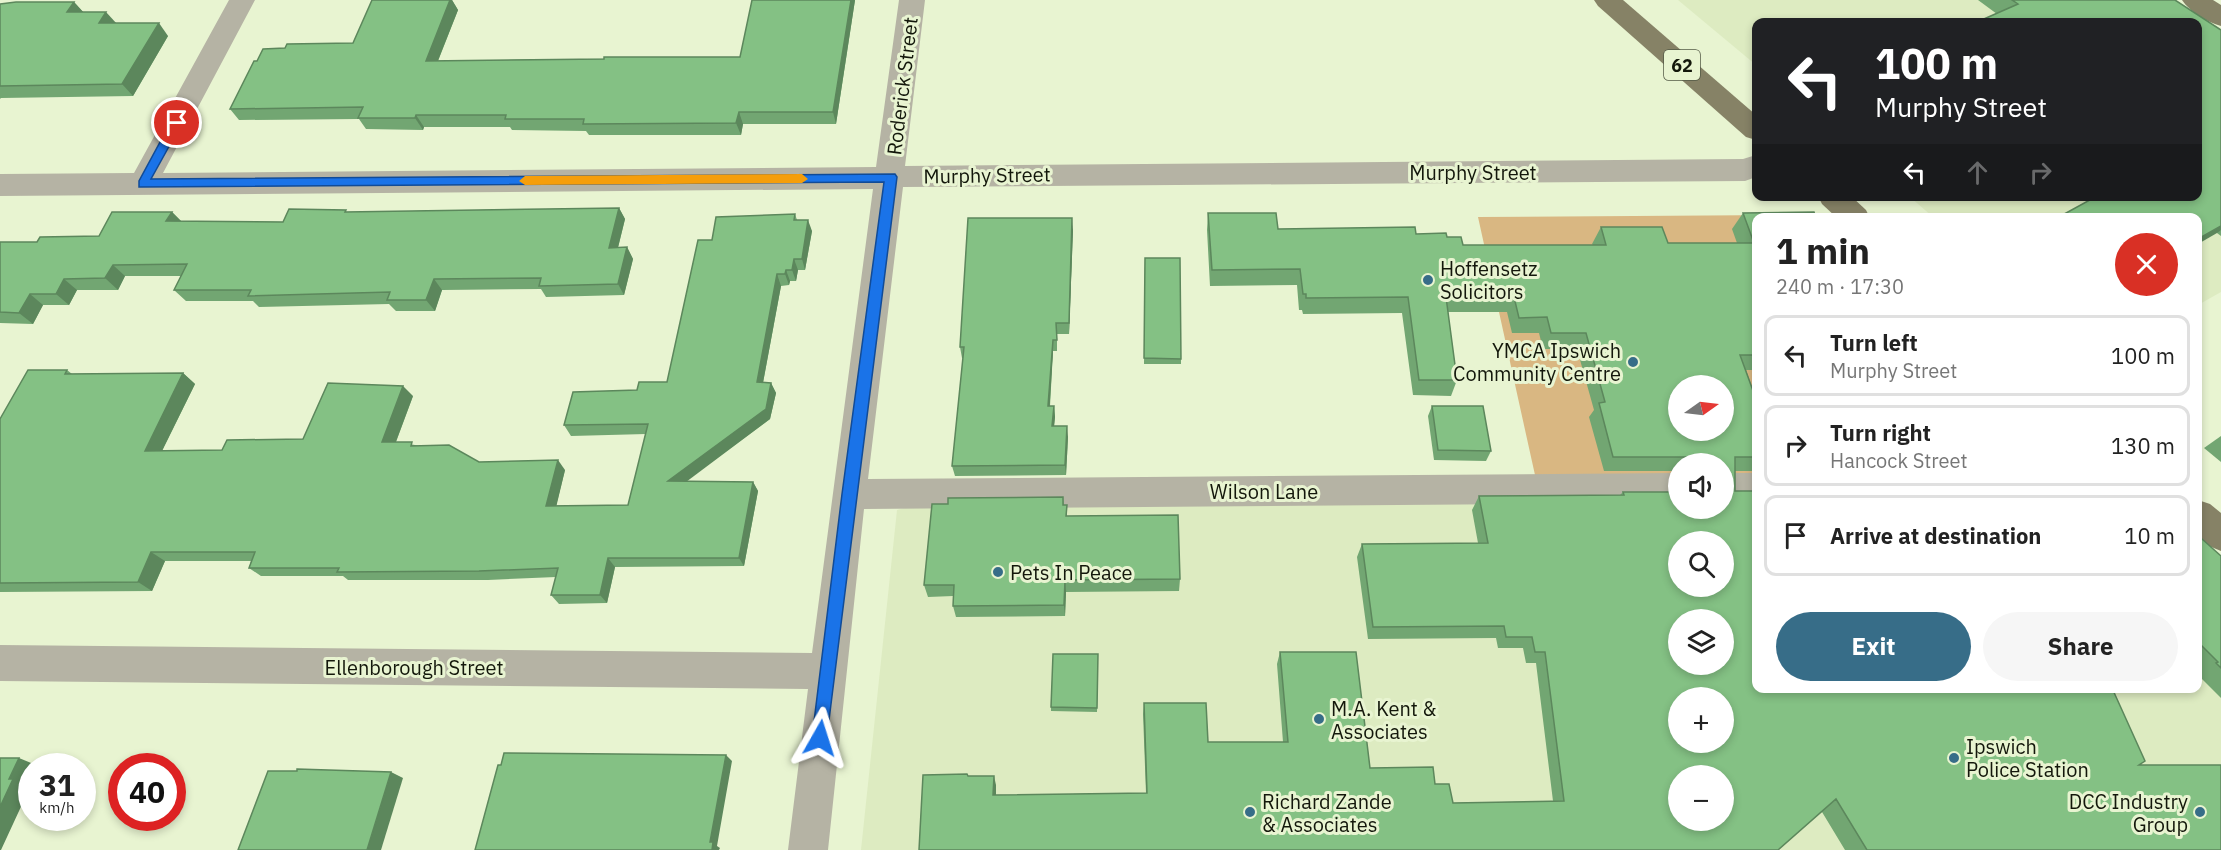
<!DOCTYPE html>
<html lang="en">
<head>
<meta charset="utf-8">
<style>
	body { margin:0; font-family:"IBM Plex Sans",sans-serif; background:#f6f6f6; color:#222; height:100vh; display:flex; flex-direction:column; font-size:22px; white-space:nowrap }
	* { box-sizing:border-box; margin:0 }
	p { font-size:20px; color:#767676 }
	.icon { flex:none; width:33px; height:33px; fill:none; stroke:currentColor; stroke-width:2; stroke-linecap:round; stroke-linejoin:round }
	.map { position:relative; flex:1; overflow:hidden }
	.details { position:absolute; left:1752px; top:213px; width:450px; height:480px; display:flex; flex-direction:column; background:#fff; border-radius:12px; box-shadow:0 3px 9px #0003 }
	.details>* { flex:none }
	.hud { position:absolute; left:1752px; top:18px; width:450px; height:183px; border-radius:12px; box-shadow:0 3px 9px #0003; background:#202124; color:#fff; overflow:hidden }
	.needle { width:39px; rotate:76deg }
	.tools { position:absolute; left:1668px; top:375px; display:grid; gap:12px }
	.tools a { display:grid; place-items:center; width:66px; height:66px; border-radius:50%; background:#fff; box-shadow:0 3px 9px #0003; font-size:30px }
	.speed { position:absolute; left:18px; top:753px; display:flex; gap:12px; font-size:30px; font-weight:700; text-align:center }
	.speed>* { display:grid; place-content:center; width:78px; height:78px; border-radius:50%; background:#fff; box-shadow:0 3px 9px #0003; line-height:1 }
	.speed small { font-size:15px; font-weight:400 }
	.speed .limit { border:9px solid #d22; background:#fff; color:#111 }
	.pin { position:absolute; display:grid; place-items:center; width:51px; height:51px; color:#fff; margin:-26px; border:3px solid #fff; border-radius:50%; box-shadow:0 2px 6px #0007 }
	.me { position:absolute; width:66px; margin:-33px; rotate:6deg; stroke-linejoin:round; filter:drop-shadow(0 0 4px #0008) }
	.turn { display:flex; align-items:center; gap:21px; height:126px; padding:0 24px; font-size:27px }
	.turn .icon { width:78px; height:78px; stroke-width:2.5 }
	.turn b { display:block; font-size:42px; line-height:51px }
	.lanes { display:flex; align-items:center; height:57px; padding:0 24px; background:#0003; justify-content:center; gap:30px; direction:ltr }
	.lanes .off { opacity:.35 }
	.round { display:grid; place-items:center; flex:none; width:63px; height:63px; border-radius:32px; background:#f6f6f6 }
	.headline { display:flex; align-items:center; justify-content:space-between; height:102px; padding:0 24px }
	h1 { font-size:36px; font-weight:700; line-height:45px }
	.cta { display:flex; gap:12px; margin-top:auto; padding:12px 24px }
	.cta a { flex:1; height:69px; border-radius:36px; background:#376d88; color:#fff; font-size:24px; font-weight:700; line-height:69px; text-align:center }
	.cta a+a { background:#f6f6f6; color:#222 }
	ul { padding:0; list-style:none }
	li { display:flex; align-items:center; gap:18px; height:81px; margin:0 12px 9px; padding:0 12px; border:3px solid #e0e0e0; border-radius:12px }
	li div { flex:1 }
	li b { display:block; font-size:22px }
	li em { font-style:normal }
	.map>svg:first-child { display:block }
	.built { fill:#ddebc1; fill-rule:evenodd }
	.green { fill:#d9b782; fill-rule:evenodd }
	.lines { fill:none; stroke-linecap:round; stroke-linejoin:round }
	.minor { fill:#b5b3a4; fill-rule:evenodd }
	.major { fill:#868266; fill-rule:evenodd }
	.wall { fill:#72a672 }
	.shaded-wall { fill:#5c875c }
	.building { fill:#84c184; stroke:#5c875c; stroke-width:1.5; fill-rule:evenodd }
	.route { fill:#1a73e8; stroke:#114b97; stroke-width:1.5 }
	.slow { fill:#f59e0b }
	.poi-dot { fill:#376d88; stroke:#e8f4d1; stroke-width:2 }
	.labels { text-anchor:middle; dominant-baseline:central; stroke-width:6; stroke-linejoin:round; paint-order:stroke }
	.shield { fill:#e8f4d1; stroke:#535946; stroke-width:1.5 }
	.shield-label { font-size:18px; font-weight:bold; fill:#13170b }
	.street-label { font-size:20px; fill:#13170b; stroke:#e8f4d1 }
	.poi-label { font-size:20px; fill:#13170b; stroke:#e8f4d1; text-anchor:start }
</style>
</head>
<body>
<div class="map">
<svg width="2221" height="850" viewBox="0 0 2221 850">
	<rect width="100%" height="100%" fill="#e8f4d1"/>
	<g class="built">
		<polygon points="1678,0 2137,0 2170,22 1756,22 1756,65"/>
		<polygon points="2221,57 2221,292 2198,305 2198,218 1933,217 1910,197 2198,196"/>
		<path d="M 1678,502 L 1678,508 L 1724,508 L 1756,688 L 2198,688 L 2198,559 L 2221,580 L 2221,850 L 861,850 L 897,510 L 908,507 ZM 1678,542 L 1724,542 L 1724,586 L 1678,586 ZM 1678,620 L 1724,620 L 1724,664 L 1678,664 ZM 1678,698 L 1724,698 L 1724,742 L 1678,742 ZM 1678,776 L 1724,776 L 1724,820 L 1678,820 Z"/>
	</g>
	<path class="green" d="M 1788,215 L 1756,218 L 1756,474 L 1724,474 L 1724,464 L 1678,464 L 1678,474 L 1535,475 L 1478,217 ZM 1678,386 L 1724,386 L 1724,430 L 1678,430 Z"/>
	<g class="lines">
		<g class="minor">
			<polygon points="229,0 255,0 163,173 876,167 899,0 925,0 905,166 1743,159 1756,155 1756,177 1745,181 903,187 868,479 1678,473 1678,503 864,509 828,850 788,850 808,689 0,681 0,645 812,653 873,189 0,196 0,174 134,173"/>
			<rect x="1724" y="473" width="32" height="30"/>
		</g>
		<g class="major">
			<polygon points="1594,0 1623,0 1756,115 1756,140 1746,137 1598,6"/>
			<path d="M 2182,0 L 2213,0 L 2221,5 L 2221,26 C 2207,22 2190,12 2182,0 Z"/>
			<polygon points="1818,196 1851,196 1866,210 1870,218 1837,218 1822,204"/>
			<polygon points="2198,500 2210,504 2221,513 2221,551 2209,546 2198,536"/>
		</g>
	</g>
	<g class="wall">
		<polygon points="450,0 452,0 458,10 438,61 740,57 855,0 836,124 743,124 741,135 589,135 586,131 512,130 510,127 424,127 423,130 366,129 359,119 239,120 230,109 257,61 285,48 353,43"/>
		<polygon points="1978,0 2175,0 2221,30 2221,236 2217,233 2198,196 1997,14"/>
		<polygon points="74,2 83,12 116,23 168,36 133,96 1,98 0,99 0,4"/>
		<polygon points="619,208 625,219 618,248 627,247 633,259 624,295 546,297 541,289 442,290 435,311 396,311 389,304 259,307 253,301 186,301 174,290 181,276 125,276 118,290 77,290 69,305 43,305 33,324 0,323 0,242 37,242 99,236 172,212 181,221 283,222 348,212"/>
		<polygon points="1208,213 1278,229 1416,234 1447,237 1463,245 1593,245 1592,244 1601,227 1668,243 1737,243 1732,229 1743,213 1756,218 1756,370 1746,370 1756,399 1756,471 1735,471 1735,491 2139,765 2221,850 1845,850 1822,812 919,850 968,776 996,785 996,795 1146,793 1143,714 1144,703 1208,742 1283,742 1277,664 1280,652 1370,768 1435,784 1453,803 1553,801 1536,663 1526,663 1523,648 1498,648 1496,638 1368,639 1357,557 1362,544 1478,543 1472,510 1479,496 1620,495 1623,492 1678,508 1724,464 1678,464 1678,471 1604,471 1589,417 1594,410 1577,349 1543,349 1539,333 1512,333 1507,312 1448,312 1457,380 1451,396 1413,395 1402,313 1303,314 1302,310 1299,310 1297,285 1210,286 1207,230"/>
		<polygon points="795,214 797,220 812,231 805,270 798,270 796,281 790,281 789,285 781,286 763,383 771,383 776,393 770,419 686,481 753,482 758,491 744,566 615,567 607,603 559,604 551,595 556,577 488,580 348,580 343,576 261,576 249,568 251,561 165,561 152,591 0,592 0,419 67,370 72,374 183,373 195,384 162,451 222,450 303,439 413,396 396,442 415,445 479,462 565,470 556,506 628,505 646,434 571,436 564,425 637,390 667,382 712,240"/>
		<polygon points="1073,230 1069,334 1057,334 1057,351 1053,351 1050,406 1054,406 1055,417 1054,426 1068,437 1066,475 955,476 952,466 963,358 962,358 960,347"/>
		<polygon points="1145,258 1181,359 1181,364 1144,364"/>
		<polygon points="1432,406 1491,451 1486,461 1434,460 1428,416"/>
		<polygon points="2221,436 2221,462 2204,448"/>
		<polygon points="1063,497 1064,505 1067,505 1067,516 1180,579 1179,591 1066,592 1065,616 956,617 953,606 953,596 928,597 924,585 948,504"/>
		<polygon points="2198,542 2221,556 2221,698 2198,675"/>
		<polygon points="1098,654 1097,712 1051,711 1051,707"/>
	</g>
	<g class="shaded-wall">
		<polygon points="450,0 452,0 458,10 433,73 426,61"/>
		<polygon points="851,0 855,0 836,124 833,112"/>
		<polygon points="74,2 85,14 67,12"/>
		<polygon points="106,12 117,24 99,23"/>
		<polygon points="159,23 168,36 133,96 122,84"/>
		<polygon points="739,112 743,124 741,135 736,123"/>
		<polygon points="416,115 424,127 423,130 415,118"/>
		<polygon points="619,208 625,219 615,259 609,248"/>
		<polygon points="172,212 183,223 166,221"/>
		<polygon points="1072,218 1073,230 1069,334 1069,323"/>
		<polygon points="808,220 812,231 805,270 802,259"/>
		<polygon points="2221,226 2221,230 2217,233 2198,244 2198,239"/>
		<polygon points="627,247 633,259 624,295 618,284"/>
		<polygon points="794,259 798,270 796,281 792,270"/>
		<polygon points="113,265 125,276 118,290 105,278"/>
		<polygon points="786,270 790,281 789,285 785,274"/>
		<polygon points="777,274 781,286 761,393 757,382"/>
		<polygon points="64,279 77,290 69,305 56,294"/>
		<polygon points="434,279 442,290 435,311 426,300"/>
		<polygon points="30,294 43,305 33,324 19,313"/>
		<polygon points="1053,340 1053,351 1049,417 1048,406"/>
		<polygon points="183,373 195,384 157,461 145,451"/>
		<polygon points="771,383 776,393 770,419 674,491 668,481"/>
		<polygon points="403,386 413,396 392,452 382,442"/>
		<polygon points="1054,406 1055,417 1053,436 1052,426"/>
		<polygon points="1067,426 1068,437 1066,475 1065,465"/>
		<polygon points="558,460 565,470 554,516 546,506"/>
		<polygon points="753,482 758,491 744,566 739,558"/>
		<polygon points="151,552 165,561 152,591 138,582"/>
		<polygon points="608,558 615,567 607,603 600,595"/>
		<polygon points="1065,580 1066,592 1065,616 1064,605"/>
		<polygon points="726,755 732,761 717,846 720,848 719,850 712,850 710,842"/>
		<polygon points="19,758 36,765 35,766 32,766 32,775 28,784 31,785 1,850 0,850 0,807 9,779"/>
		<polygon points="391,772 403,778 381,850 367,850"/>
		<polygon points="994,776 996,785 996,804 993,795"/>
	</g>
	<g class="building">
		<polygon points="372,0 450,0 426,61 604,59 604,57 740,57 752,0 851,0 833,112 739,112 736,123 583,124 584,119 505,119 506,115 416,115 415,118 358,118 363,107 230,109 254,61 257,61 263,49 285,48 287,44 353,43"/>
		<polygon points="2012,0 2175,0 2221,30 2221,226 2198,239 2198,218 2057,218 2097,196 2198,196 2198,22 1977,22 2018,4"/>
		<polygon points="16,2 74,2 67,12 106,12 99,23 159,23 122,84 0,86 0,4"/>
		<polygon points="619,208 609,248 627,247 618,284 539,286 541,278 434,279 426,300 387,300 390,292 248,296 251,290 174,290 187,264 113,265 105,278 64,279 56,294 30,294 19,313 0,312 0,242 37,242 40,237 99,236 112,212 172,212 166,221 283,222 289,209 346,210 345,212"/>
		<path d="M 1814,212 L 1816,218 L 1756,218 L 1756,355 L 1740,355 L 1756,399 L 1756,457 L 1735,457 L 1735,491 L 1756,491 L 1756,688 L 2112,688 L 2145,761 L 2139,765 L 2221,765 L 2221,850 L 1867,850 L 1836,799 L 1778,850 L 919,850 L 923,775 L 967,774 L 968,776 L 994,776 L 993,795 L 1147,793 L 1144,703 L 1206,703 L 1208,742 L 1288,742 L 1280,652 L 1356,652 L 1370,768 L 1433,767 L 1435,784 L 1449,784 L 1453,803 L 1564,801 L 1545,652 L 1535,652 L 1532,637 L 1506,637 L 1504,626 L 1373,627 L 1362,544 L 1488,543 L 1479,496 L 1624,495 L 1623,492 L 1678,492 L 1678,508 L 1724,508 L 1724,464 L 1692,464 L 1692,459 L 1689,457 L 1613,457 L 1599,403 L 1605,402 L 1586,333 L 1551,333 L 1547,317 L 1519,318 L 1514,297 L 1446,297 L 1457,380 L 1419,380 L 1408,297 L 1306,298 L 1306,294 L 1303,294 L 1300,269 L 1212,270 L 1208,213 L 1276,213 L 1278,229 L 1415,227 L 1416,234 L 1446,233 L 1447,237 L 1461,237 L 1463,245 L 1606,245 L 1601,227 L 1662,227 L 1668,243 L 1754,243 L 1743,213 ZM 1678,386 L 1724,386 L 1724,430 L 1678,430 ZM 1678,542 L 1724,542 L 1724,586 L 1678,586 ZM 1678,620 L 1724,620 L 1724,664 L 1678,664 ZM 1678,698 L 1724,698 L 1724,742 L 1678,742 ZM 1678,776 L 1724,776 L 1724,820 L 1678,820 Z"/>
		<polygon points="795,214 794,220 808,220 802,259 794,259 792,270 786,270 785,274 777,274 757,382 771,383 766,409 668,481 753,482 739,558 608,558 600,595 551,595 558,568 479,571 337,572 339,568 249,568 255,552 151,552 138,582 0,583 0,419 28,370 67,370 65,374 183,373 145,451 222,450 227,440 303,439 328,383 403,386 382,442 412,442 411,446 449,445 479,462 558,460 546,506 628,505 648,424 564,425 573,392 637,390 639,382 667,382 698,240 712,240 716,217"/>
		<polygon points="968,218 1072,218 1069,323 1056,323 1057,340 1053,340 1048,406 1054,406 1052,426 1067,426 1065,465 952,466 964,347 960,347"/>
		<polygon points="1145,258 1180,258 1181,359 1144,358"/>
		<polygon points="1432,406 1483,406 1491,451 1438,450"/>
		<polygon points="1063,497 1063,505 1067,505 1066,516 1178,515 1180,579 1065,580 1064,605 953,606 954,585 924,585 932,504 948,504 948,498"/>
		<polygon points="2202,539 2221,556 2221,668 2216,663 2218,662 2198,642 2198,542"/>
		<polygon points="1053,654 1098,654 1097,708 1051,707"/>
		<polygon points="504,753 726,755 710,842 713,842 712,850 475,850 498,765 501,765"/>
		<polygon points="0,758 19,758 9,779 13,779 0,807"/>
		<polygon points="297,769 391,772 367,850 238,850 268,771 297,771"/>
	</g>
	<polygon class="route" points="177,119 182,123 151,179 895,174 897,177 826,744 820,746 814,744 812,738 842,494 884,182 139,187 139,181 172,120"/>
	<polygon class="slow" points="802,174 808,179 802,183 525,185 519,181 525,176"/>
	<g class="poi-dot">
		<circle cx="1428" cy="280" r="6"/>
		<circle cx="1633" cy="362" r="6"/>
		<circle cx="998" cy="572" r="6"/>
		<circle cx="1319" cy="719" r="6"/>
		<circle cx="1954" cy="758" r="6"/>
		<circle cx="1250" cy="812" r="6"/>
		<circle cx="2200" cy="812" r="6"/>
	</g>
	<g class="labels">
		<rect class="shield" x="1664" y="50" width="36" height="30" rx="4.5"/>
		<g class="shield-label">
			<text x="1682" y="65">62</text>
		</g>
		<g class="street-label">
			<text transform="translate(902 86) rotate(-83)">Roderick Street</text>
			<text x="1473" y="172">Murphy Street</text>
			<text transform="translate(987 175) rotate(-1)">Murphy Street</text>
			<text x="1264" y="491">Wilson Lane</text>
			<text x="414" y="667">Ellenborough Street</text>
		</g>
		<g class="poi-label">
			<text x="1440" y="268">Hoffensetz<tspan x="1440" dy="23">Solicitors</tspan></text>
			<text x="1621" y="350" text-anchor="end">YMCA Ipswich<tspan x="1621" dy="23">Community Centre</tspan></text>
			<text x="1010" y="572">Pets In Peace</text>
			<text x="1331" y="708">M.A. Kent &amp;<tspan x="1331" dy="23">Associates</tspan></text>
			<text x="1966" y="746">Ipswich<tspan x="1966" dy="23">Police Station</tspan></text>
			<text x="1262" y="801">Richard Zande<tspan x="1262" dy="23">&amp; Associates</tspan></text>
			<text x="2188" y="801" text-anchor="end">DCC Industry<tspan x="2188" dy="23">Group</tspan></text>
		</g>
	</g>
</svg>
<div class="tools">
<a><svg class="needle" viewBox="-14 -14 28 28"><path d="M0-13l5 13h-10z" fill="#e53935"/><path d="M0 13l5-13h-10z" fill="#767676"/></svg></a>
<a><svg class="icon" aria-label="sound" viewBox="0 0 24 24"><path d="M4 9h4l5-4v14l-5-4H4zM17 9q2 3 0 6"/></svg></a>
<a><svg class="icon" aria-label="search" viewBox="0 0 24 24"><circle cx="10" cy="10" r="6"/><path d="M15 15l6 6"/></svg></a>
<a><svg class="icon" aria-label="layers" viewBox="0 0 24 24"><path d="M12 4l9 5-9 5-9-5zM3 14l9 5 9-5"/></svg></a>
<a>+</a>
<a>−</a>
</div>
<div class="speed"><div>31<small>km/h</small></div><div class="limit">40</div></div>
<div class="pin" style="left:177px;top:123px;background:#d93025"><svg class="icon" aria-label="arrive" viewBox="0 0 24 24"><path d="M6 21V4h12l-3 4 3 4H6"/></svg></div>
<svg class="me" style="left:820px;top:738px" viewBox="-20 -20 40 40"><path d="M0-17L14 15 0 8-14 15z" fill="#1a73e8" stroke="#fff" stroke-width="4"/></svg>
<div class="hud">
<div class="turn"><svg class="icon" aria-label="left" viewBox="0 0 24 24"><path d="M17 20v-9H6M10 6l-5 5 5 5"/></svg><div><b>100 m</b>Murphy Street</div></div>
<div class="lanes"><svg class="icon" aria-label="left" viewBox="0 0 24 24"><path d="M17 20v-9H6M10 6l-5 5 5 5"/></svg><svg class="icon off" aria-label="ahead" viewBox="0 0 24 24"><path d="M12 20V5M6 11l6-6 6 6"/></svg><svg class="icon off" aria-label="right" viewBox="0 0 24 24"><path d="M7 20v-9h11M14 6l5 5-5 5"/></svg></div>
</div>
<section class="details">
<div class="headline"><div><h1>1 min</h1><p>240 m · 17:30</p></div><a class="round" style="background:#d93025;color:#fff"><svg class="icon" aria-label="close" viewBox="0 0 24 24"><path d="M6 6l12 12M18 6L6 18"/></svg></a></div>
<ul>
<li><svg class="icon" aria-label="left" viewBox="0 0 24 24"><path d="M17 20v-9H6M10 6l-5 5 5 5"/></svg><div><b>Turn left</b><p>Murphy Street</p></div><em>100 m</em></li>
<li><svg class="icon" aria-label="right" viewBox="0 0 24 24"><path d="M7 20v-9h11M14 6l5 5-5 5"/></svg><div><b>Turn right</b><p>Hancock Street</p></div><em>130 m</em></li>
<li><svg class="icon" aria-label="arrive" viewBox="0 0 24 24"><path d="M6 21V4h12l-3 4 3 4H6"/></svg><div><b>Arrive at destination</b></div><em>10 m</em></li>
</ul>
<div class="cta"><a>Exit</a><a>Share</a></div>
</section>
</div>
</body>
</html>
